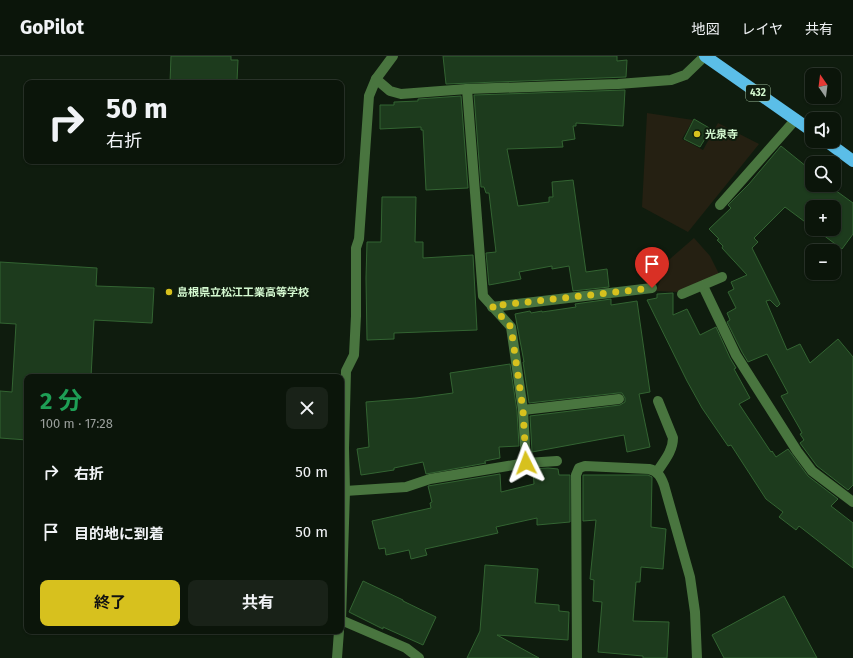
<!DOCTYPE html>
<html lang="ja">
<head>
<meta charset="utf-8">
<style>
	body { margin:0; font-family:"Fira Sans","Noto Sans JP",sans-serif; background:#192218; color:#f1f3f6; height:100vh; display:flex; flex-direction:column; font-size:15px; white-space:nowrap }
	* { box-sizing:border-box; margin:0 }
	p { font-size:13px; color:#9a9f9c }
	.icon { flex:none; width:22px; height:22px; fill:none; stroke:currentColor; stroke-width:2; stroke-linecap:round; stroke-linejoin:round }
	.map { position:relative; flex:1; overflow:hidden }
	.sheet { position:absolute; left:24px; top:318px; width:320px; height:260px; display:flex; flex-direction:column; background:#0b150a; border-radius:8px; box-shadow:0 1px 3px #0004,0 0 0 1px #2b342b }
	.sheet>* { flex:none }
	.hud { position:absolute; left:24px; top:24px; width:320px; height:84px; border-radius:8px; box-shadow:0 1px 3px #0004,0 0 0 1px #2b342b; background:#0b150a; color:#f1f3f6; overflow:hidden }
	.needle { width:26px; rotate:346deg }
	.buttons { position:absolute; left:805px; top:12px; display:grid; gap:8px }
	.buttons a { display:grid; place-items:center; width:36px; height:36px; border-radius:8px; background:#0b150a; box-shadow:0 1px 3px #0004,0 0 0 1px #2b342b; font-size:20px }
	.pin { position:absolute; display:grid; place-items:center; width:34px; height:34px; color:#fff; margin:-41px -17px; border-radius:50% 50% 50% 0; rotate:-45deg; box-shadow:0 0 4px #0007 }
	.pin .icon { rotate:45deg }
	.me { position:absolute; width:44px; margin:-22px; rotate:357deg; stroke-linejoin:round; filter:drop-shadow(0 0 3px #0008) }
	.turn { display:flex; align-items:center; gap:14px; height:84px; padding:0 16px; font-size:18px }
	.turn .icon { width:52px; height:52px; stroke-width:2.5 }
	.turn b { display:block; font-size:28px; line-height:34px }
	.round { display:grid; place-items:center; flex:none; width:42px; height:42px; border-radius:8px; background:#192218 }
	.summary { display:flex; align-items:center; justify-content:space-between; height:68px; padding:0 16px }
	h1 { font-size:24px; font-weight:700; line-height:30px; color:#1e9e55 }
	.action { display:flex; gap:8px; margin-top:auto; padding:8px 16px }
	.action a { flex:1; height:46px; border-radius:8px; background:#d7c11e; color:#111; font-size:16px; font-weight:700; line-height:46px; text-align:center }
	.action a+a { background:#192218; color:#f1f3f6 }
	ul { padding:0; list-style:none }
	li { display:flex; align-items:center; gap:12px; height:60px; padding:0 16px }
	li div { flex:1 }
	li b { display:block; font-size:15px }
	li em { font-style:normal }
	header { display:flex; align-items:center; gap:24px; box-sizing:border-box; height:56px; padding:0 20px; background:#0b150a; border-bottom:1px solid #2b342b }
	header strong { font-size:19px }
	nav { display:flex; gap:22px; margin-inline-start:auto; font-size:14px }
	.map>svg:first-child { display:block }
	.green { fill:#252012 }
	.building { fill:#1d3b1d; stroke:#336432 }
	.lines { fill:none; stroke-linecap:round; stroke-linejoin:round }
	.minor { stroke:#49753f; stroke-width:10 }
	.highway { stroke:#5bbee8; stroke-width:12 }
	.route { stroke:#d7c11e; stroke-width:7; stroke-dasharray:0 12.6 }
	.poi-dot { fill:#d7c11e; stroke:#0f1c0e; stroke-width:1.5 }
	.labels { text-anchor:middle; dominant-baseline:central; stroke-width:4; stroke-linejoin:round; paint-order:stroke }
	.shield { fill:#0f1c0e; stroke:#99b796; stroke-width:1 }
	.shield-label { font-size:10px; font-weight:bold; fill:#d4f9d0 }
	.poi-label { font-size:11px; font-weight:bold; fill:#d4f9d0; stroke:#0f1c0e; text-anchor:start }
</style>
</head>
<body>
<header>
<strong>GoPilot</strong>
<nav><a>地図</a><a>レイヤ</a><a>共有</a></nav>
</header>
<div class="map">
<svg width="853" height="602" viewBox="0 0 853 602">
	<rect width="100%" height="100%" fill="#0f1c0e"/>
	<g class="green">
		<polygon points="647,57 693,64 682,83 703,94 718,67 759,88 688,176 642,151"/>
		<polygon points="694,182 710,200 720,220 677,236 656,235 661,223 658,217 663,209"/>
	</g>
	<g class="building">
		<polygon points="171,0 231,0 231,4 238,4 237,25 231,25 231,27 170,27"/>
		<polygon points="443,0 617,0 617,5 627,4 626,21 446,28"/>
		<polygon points="625,34 623,70 576,67 576,70 573,70 575,83 562,85 563,91 507,93 518,150 549,146 549,141 553,141 552,126 573,124 586,216 607,213 609,231 573,235 569,210 552,213 552,210 519,216 521,223 489,229 486,197 496,196 489,137 486,137 484,131 481,131 474,39"/>
		<polygon points="461,40 468,132 426,134 423,74 421,74 421,71 380,73 380,49 394,49 394,46 418,45 418,43"/>
		<polygon points="694,63 711,73 700,91 684,83"/>
		<polygon points="781,90 812,115 812,129 828,129 853,147 853,178 842,193 815,173 834,173 834,151 812,151 812,171 785,151 754,182 758,186 752,192 780,248 777,251 770,244 766,245 787,294 800,288 810,307 838,283 853,301 853,429 848,434 817,410 800,387 804,384 800,378 802,377 800,373 781,340 788,337 767,298 748,306 742,296 727,266 730,264 727,257 736,252 728,236 734,233 731,226 747,219 722,192 723,190 717,184 719,183 709,173 731,152 728,149 749,128"/>
		<polygon points="382,141 416,141 415,186 423,186 423,202 473,199 477,274 394,277 394,283 367,284 366,222 367,186 381,186"/>
		<polygon points="0,206 97,212 96,230 154,232 152,267 94,264 91,321 27,321 27,384 0,382 0,335 12,336 16,268 0,267"/>
		<polygon points="673,237 673,259 687,253 700,279 716,271 730,302 736,312 734,313 750,342 739,348 771,396 772,395 776,401 788,393 808,420 838,443 831,450 853,467 853,512 799,470 796,474 779,461 783,456 766,443 731,389 728,390 702,352 687,325 647,244 657,242 657,238"/>
		<polygon points="611,243 611,249 637,245 650,336 639,338 650,391 627,396 624,379 532,396 530,360 620,349 625,346 625,342 622,337 618,337 529,347 523,306 524,306 515,258 530,255 531,257 542,255 542,256 576,251 575,248"/>
		<polygon points="510,308 517,355 519,390 499,391 500,402 485,405 485,407 486,407 426,418 423,406 394,412 394,414 361,419 357,393 369,391 366,346 416,342 453,337 450,317"/>
		<polygon points="548,412 558,413 559,419 570,419 570,466 537,469 537,462 496,471 498,477 425,493 427,499 411,503 409,494 386,499 385,492 379,493 372,465 431,452 430,447 432,446 428,430 500,418 501,436 534,428 533,413"/>
		<polygon points="583,419 648,419 652,421 651,471 666,473 663,513 641,511 640,526 636,526 633,565 669,566 667,602 643,602 643,600 598,596 602,546 593,545 594,524 590,523 596,464 583,465"/>
		<polygon points="485,509 538,513 535,547 559,549 559,555 569,556 568,584 497,579 539,602 467,602 480,575"/>
		<polygon points="363,525 403,544 403,545 436,561 423,589 383,571 383,573 349,556"/>
		<polygon points="784,540 817,602 724,602 712,579"/>
	</g>
	<g class="lines">
		<g class="minor">
			<polyline points="376,23 390,35 401,38 467,33 618,28 671,24 685,19 705,0"/>
			<polyline points="720,149 796,63"/>
			<polyline points="703,230 736,299 797,395 812,415 853,446"/>
			<polyline points="682,238 722,221"/>
			<polyline points="492,251 652,232"/>
			<polyline points="523,354 619,343"/>
			<polyline points="526,407 557,405"/>
			<path d="M 657,416 C 664,405 673,395 673,382 L 658,345"/>
			<polyline points="345,435 406,431 430,423 526,407 523,354 511,271 483,240 467,33"/>
			<polyline points="341,564 345,435 344,392 346,315 354,299 356,260 356,192 359,183 369,40 376,23 393,0"/>
			<polyline points="341,564 406,592 419,602"/>
			<polyline points="337,602 339,575"/>
			<path d="M 577,602 L 576,419 L 579,412 L 585,410 L 649,413 C 658,415 661,421 664,429 L 690,521 L 695,556 L 697,602"/>
		</g>
		<g class="highway">
			<polyline points="705,0 812,75"/>
			<polyline points="826,85 853,105"/>
		</g>
	</g>
	<g class="lines">
		<polyline class="route" points="526,407 523,354 511,271 492,250 652,232"/>
	</g>
	<g class="poi-dot">
		<circle cx="697" cy="78" r="4"/>
		<circle cx="169" cy="236" r="4"/>
	</g>
	<g class="labels">
		<rect class="shield" x="746" y="29" width="24" height="16" rx="3"/>
		<g class="shield-label">
			<text x="758" y="37">432</text>
		</g>
		<g class="poi-label">
			<text x="705" y="78">光泉寺</text>
			<text x="177" y="236">島根県立松江工業高等学校</text>
		</g>
	</g>
</svg>
<div class="buttons">
<a><svg class="needle" viewBox="-14 -14 28 28"><path d="M0-13l5 13h-10z" fill="#e53935"/><path d="M0 13l5-13h-10z" fill="#9a9f9c"/></svg></a>
<a><svg class="icon" aria-label="sound" viewBox="0 0 24 24"><path d="M4 9h4l5-4v14l-5-4H4zM17 9q2 3 0 6"/></svg></a>
<a><svg class="icon" aria-label="search" viewBox="0 0 24 24"><circle cx="10" cy="10" r="6"/><path d="M15 15l6 6"/></svg></a>
<a>+</a>
<a>−</a>
</div>
<div class="pin" style="left:652px;top:232px;background:#d93025"><svg class="icon" aria-label="arrive" viewBox="0 0 24 24"><path d="M6 21V4h12l-3 4 3 4H6"/></svg></div>
<svg class="me" style="left:526px;top:407px" viewBox="-20 -20 40 40"><path d="M0-17L14 15 0 8-14 15z" fill="#d7c11e" stroke="#fff" stroke-width="4"/></svg>
<div class="hud">
<div class="turn"><svg class="icon" aria-label="right" viewBox="0 0 24 24"><path d="M7 20v-9h11M14 6l5 5-5 5"/></svg><div><b>50 m</b>右折</div></div>
</div>
<section class="sheet">
<div class="summary"><div><h1>2 分</h1><p>100 m · 17:28</p></div><a class="round"><svg class="icon" aria-label="close" viewBox="0 0 24 24"><path d="M6 6l12 12M18 6L6 18"/></svg></a></div>
<ul>
<li><svg class="icon" aria-label="right" viewBox="0 0 24 24"><path d="M7 20v-9h11M14 6l5 5-5 5"/></svg><div><b>右折</b></div><em>50 m</em></li>
<li><svg class="icon" aria-label="arrive" viewBox="0 0 24 24"><path d="M6 21V4h12l-3 4 3 4H6"/></svg><div><b>目的地に到着</b></div><em>50 m</em></li>
</ul>
<div class="action"><a>終了</a><a>共有</a></div>
</section>
</div>
</body>
</html>
